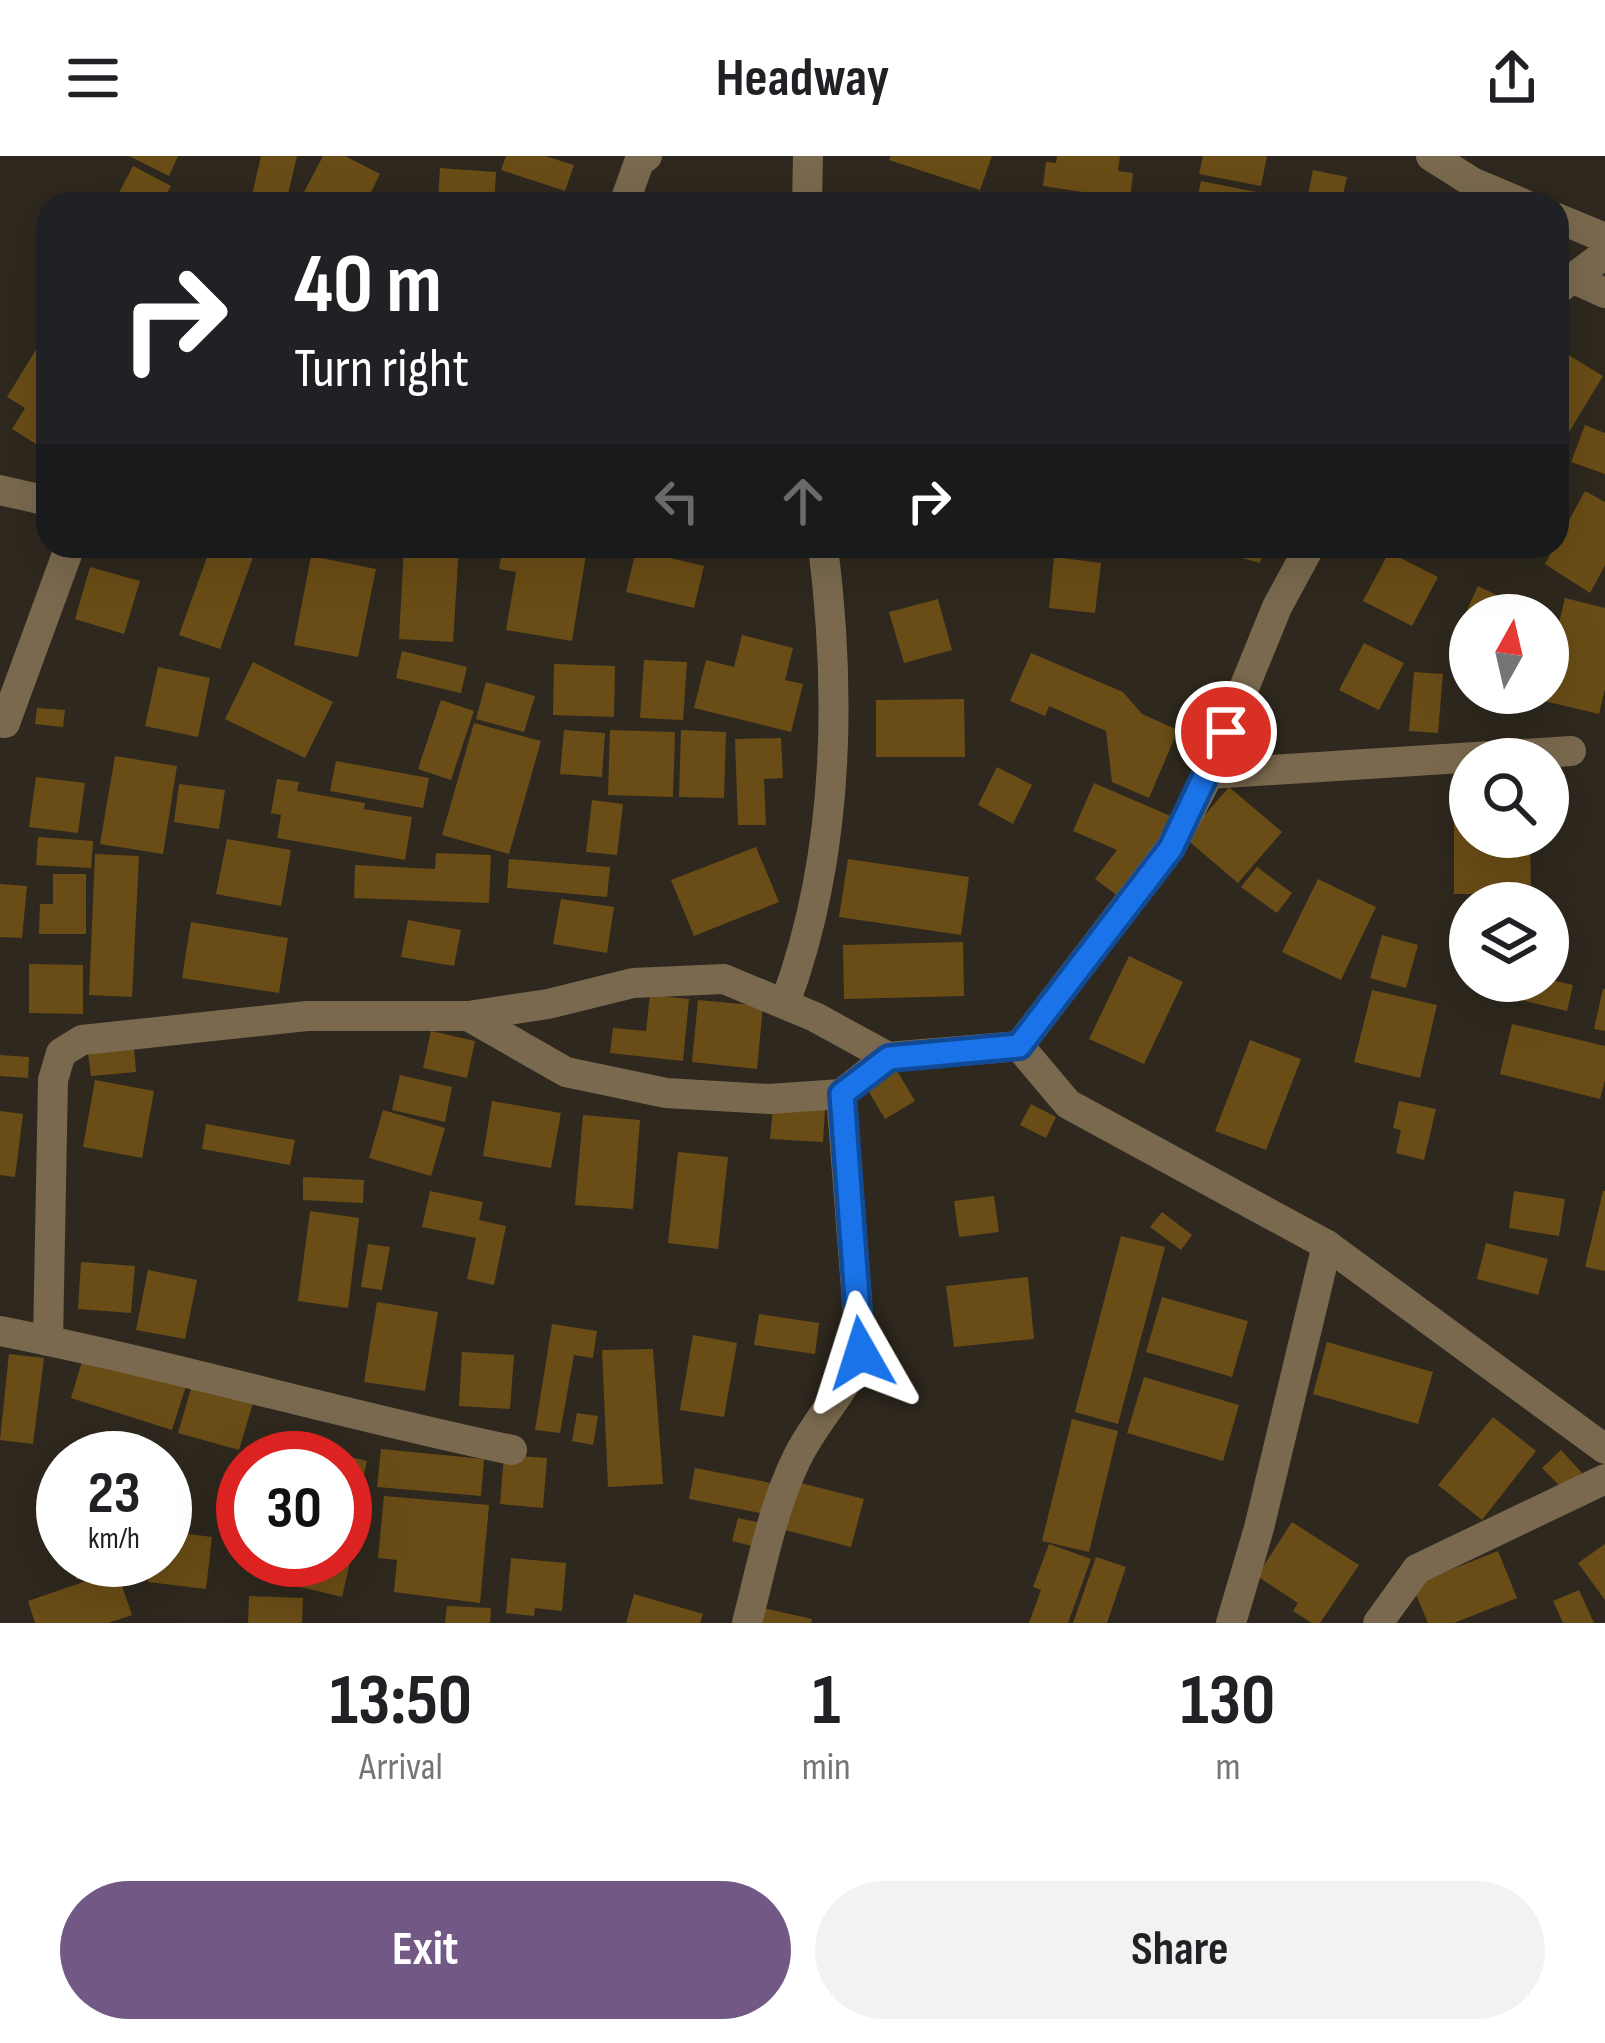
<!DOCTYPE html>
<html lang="en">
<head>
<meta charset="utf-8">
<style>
	body { margin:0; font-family:"Sofia Sans Condensed",sans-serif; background:#f2f2f2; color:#202124; height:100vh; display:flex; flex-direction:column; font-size:45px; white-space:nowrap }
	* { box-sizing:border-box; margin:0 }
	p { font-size:39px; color:#757577 }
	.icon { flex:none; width:66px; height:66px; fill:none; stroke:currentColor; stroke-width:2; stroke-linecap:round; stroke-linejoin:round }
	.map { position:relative; height:1467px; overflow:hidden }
	.panel { display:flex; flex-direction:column; background:#fff; flex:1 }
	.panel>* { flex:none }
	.guide { position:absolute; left:36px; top:36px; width:1533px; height:366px; border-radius:36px; box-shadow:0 12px 48px #0002; background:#202124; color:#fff; overflow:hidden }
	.needle { width:78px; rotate:8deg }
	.fabs { position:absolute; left:1449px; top:438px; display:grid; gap:24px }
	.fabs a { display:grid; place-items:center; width:120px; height:120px; border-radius:50%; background:#fff; box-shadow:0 12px 48px #0002; font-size:60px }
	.speed { position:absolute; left:36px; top:1275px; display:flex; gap:24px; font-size:60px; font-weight:700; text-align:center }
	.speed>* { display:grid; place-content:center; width:156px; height:156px; border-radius:50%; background:#fff; box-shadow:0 12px 48px #0002; line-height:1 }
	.speed small { font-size:30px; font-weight:400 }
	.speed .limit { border:18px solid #d22; background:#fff; color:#111 }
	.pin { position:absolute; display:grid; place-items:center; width:102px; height:102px; color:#fff; margin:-51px; border:6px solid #fff; border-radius:50%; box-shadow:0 3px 12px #0007 }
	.me { position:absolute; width:132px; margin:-66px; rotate:354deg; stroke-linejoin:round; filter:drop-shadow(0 0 9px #0008) }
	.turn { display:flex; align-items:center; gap:42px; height:252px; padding:0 60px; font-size:54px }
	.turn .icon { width:156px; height:156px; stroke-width:2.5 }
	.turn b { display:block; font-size:84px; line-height:102px }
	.lanes { display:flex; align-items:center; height:114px; padding:0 60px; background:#0003; justify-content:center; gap:60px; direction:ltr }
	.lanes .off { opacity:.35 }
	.eta { display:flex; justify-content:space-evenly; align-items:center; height:204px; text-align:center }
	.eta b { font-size:72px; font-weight:700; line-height:84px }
	.action { display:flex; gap:24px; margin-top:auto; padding:24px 60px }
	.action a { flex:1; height:138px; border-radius:72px; background:#725884; color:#fff; font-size:48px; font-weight:700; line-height:138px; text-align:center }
	.action a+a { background:#f2f2f2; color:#202124 }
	header { display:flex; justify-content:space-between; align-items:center; height:156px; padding:0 60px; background:#fff; font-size:54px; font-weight:700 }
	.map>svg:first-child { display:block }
	.building { fill:#6a4d16 }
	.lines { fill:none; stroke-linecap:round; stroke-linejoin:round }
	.minor { stroke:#7a694e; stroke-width:30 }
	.route-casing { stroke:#114b97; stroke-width:30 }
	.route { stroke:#1a73e8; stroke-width:21 }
</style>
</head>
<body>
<header><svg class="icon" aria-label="menu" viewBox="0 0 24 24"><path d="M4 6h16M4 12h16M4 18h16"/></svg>Headway<svg class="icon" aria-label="share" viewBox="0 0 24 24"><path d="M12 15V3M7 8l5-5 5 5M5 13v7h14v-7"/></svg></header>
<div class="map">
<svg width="1605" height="1467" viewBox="0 0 1605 1467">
	<rect width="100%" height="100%" fill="#2e281e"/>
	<g class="building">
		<polygon points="129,0 178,0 169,20"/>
		<polygon points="261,0 297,0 286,47 252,39"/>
		<polygon points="323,0 345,0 380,18 365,48 317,48 303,38"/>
		<polygon points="506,0 545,0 574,9 565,35 501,14"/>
		<polygon points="891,0 992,0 980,34 889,4"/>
		<polygon points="1057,0 1120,0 1118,15 1133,17 1130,43 1043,30 1046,6 1056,7"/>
		<polygon points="1203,0 1267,0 1261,30 1199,18"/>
		<polygon points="133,10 171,30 161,48 113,48"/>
		<polygon points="440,12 496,16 494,48 438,44"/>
		<polygon points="1313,14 1347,21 1341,48 1306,48"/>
		<polygon points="1201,25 1256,36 1254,48 1196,48"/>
		<polygon points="48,174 48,288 44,293 12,273 25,252 7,241"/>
		<polygon points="1557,192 1603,220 1557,296"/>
		<polygon points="1585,269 1605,277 1605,318 1571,306"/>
		<polygon points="1585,335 1605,346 1605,409 1590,437 1545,408"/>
		<polygon points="211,390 256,393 220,493 179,479"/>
		<polygon points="404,390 459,390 453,486 399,483"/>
		<polygon points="503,390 534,390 586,399 572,485 506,474 516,416 499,413"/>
		<polygon points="1200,390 1264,390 1260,407"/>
		<polygon points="636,394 704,410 694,452 626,436"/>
		<polygon points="1389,396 1438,421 1412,470 1363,445"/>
		<polygon points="311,400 376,413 358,501 294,489"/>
		<polygon points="1054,401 1101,407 1095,457 1049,452"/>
		<polygon points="90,411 140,425 124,478 75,463"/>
		<polygon points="1478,430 1509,445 1502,459 1470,459 1470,487 1455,480"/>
		<polygon points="1565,442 1605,452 1605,533 1599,558 1540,544 1542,537 1548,537 1548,512"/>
		<polygon points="938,443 952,494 904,507 889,456"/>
		<polygon points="742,479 793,492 785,524 803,528 791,576 694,552 706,504 734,511"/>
		<polygon points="1364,487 1404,507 1379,554 1339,534"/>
		<polygon points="402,495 467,511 461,537 396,522"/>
		<polygon points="1031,497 1123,536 1142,558 1178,574 1149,642 1112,626 1106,575 1049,550 1045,560 1010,545"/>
		<polygon points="644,504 687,506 683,564 640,562"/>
		<polygon points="253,506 333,546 305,602 225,563"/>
		<polygon points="554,508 615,510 614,561 553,559"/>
		<polygon points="158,511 210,522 198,581 145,570"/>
		<polygon points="1414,516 1443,518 1438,577 1409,575"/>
		<polygon points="486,526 535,540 524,576 476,563"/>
		<polygon points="964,543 965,601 876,601 876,544"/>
		<polygon points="441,544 474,555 451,624 418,613"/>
		<polygon points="37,552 65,554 63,571 35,568"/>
		<polygon points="474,567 541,585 509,698 442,679"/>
		<polygon points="564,574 605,577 602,621 560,618"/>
		<polygon points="610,574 675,576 673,641 608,639"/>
		<polygon points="681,574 726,576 724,642 679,641"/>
		<polygon points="781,582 783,622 764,623 766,669 738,669 735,583"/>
		<polygon points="115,600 177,610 163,698 100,688"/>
		<polygon points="336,605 429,622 423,652 330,635"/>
		<polygon points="997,611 1032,629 1013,668 978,649"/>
		<polygon points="36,621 85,627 78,677 29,671"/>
		<polygon points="1454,621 1470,621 1470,681 1530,681 1531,738 1454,738"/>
		<polygon points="277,623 299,626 297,635 365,647 364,653 412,661 405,704 277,682 281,659 271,657"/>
		<polygon points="1094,627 1173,661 1126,746 1095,723 1117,694 1073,675"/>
		<polygon points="179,628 225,634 219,673 174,666"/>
		<polygon points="1229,631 1282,676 1238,727 1185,682"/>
		<polygon points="592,644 623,648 617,699 586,696"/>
		<polygon points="38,681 93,685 91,712 36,709"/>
		<polygon points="227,683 291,694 281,750 216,738"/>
		<polygon points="756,691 779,746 694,780 671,724"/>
		<polygon points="436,697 491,699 489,747 354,742 355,709 435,713"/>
		<polygon points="95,698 139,700 132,841 89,839"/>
		<polygon points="509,703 610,711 607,741 507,732"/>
		<polygon points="848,703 969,721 961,779 839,761"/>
		<polygon points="1257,711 1292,737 1277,757 1241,731"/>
		<polygon points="53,718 86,718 86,778 39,778 40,748 53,748"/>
		<polygon points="1318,723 1376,751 1341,824 1282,796"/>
		<polygon points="0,728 27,730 22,782 0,781"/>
		<polygon points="561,743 614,751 607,797 553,788"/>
		<polygon points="408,764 461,774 454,810 401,801"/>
		<polygon points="191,766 288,782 279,837 182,822"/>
		<polygon points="1382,779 1418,789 1406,832 1370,822"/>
		<polygon points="963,786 964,840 844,843 843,789"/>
		<polygon points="1129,800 1183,826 1144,908 1089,883"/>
		<polygon points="29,808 83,809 83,858 29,857"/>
		<polygon points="1548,823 1573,829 1567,855 1512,842 1516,825"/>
		<polygon points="1603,833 1605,833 1605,875 1594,873"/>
		<polygon points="1372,834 1437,849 1420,922 1354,906"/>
		<polygon points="650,839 689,843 683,905 610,897 613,872 646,875"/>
		<polygon points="698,844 763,850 757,913 692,906"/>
		<polygon points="1512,868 1605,890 1605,924 1600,943 1500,918"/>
		<polygon points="431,875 475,885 467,922 423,912"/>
		<polygon points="1250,884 1301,903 1266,994 1215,975"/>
		<polygon points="134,892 136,916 91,920 88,896"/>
		<polygon points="0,899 29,901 28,922 0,920"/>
		<polygon points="896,913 915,945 885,963 866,931"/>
		<polygon points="400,919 452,931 445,966 392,954"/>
		<polygon points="95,924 154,935 142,1002 83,991"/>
		<polygon points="492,945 561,957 551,1012 483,1000"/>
		<polygon points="1399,945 1436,953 1424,1004 1396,997 1401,974 1393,972"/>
		<polygon points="1031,948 1056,961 1046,982 1020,969"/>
		<polygon points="773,949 825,953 823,986 770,983"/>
		<polygon points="383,954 445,972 431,1020 369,1002"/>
		<polygon points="0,955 23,958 15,1021 0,1019"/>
		<polygon points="583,959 640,964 633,1053 575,1049"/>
		<polygon points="206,968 295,984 290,1009 202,993"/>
		<polygon points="678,996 728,1001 718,1093 668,1087"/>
		<polygon points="303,1021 364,1024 363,1047 303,1044"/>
		<polygon points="430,1035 483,1046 479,1064 506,1070 494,1129 467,1123 476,1082 422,1071"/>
		<polygon points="1514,1035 1565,1043 1559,1080 1509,1072"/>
		<polygon points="1603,1035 1605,1035 1605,1115 1585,1111"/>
		<polygon points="994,1040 999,1076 959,1081 954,1045"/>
		<polygon points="310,1055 359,1062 348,1152 298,1145"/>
		<polygon points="1162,1056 1192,1079 1181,1094 1150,1071"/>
		<polygon points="1121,1080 1165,1091 1118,1268 1075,1256"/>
		<polygon points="1486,1087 1548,1103 1538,1139 1477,1123"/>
		<polygon points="368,1088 390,1091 382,1134 361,1131"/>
		<polygon points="81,1106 135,1110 131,1157 78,1153"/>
		<polygon points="148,1114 197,1124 185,1183 136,1174"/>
		<polygon points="1028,1121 1034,1183 954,1191 946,1130"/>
		<polygon points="1162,1141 1248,1165 1232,1221 1146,1196"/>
		<polygon points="377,1146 438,1156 425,1235 364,1226"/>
		<polygon points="759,1158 819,1167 815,1198 754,1189"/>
		<polygon points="552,1168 597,1175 593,1202 574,1199 560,1277 535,1274"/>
		<polygon points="693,1179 737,1187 724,1261 680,1254"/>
		<polygon points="1327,1186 1433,1216 1418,1268 1313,1238"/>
		<polygon points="653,1193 663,1328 608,1331 602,1194"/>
		<polygon points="462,1196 514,1199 510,1253 459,1250"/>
		<polygon points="9,1198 44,1202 33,1288 0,1284"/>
		<polygon points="84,1199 186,1230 172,1274 71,1242"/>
		<polygon points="1144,1221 1239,1249 1223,1305 1127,1277"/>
		<polygon points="192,1229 253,1247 239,1294 178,1277"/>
		<polygon points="577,1257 598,1260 593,1289 572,1285"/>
		<polygon points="1493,1261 1536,1295 1482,1364 1438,1329"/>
		<polygon points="1072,1263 1118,1275 1089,1396 1042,1385"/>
		<polygon points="88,1290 144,1295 143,1302 87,1302"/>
		<polygon points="309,1291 367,1305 347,1394 345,1302 306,1302"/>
		<polygon points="381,1293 484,1303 481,1340 377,1331"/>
		<polygon points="1561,1294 1582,1317 1564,1334 1542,1312"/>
		<polygon points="504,1299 547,1302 543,1352 500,1348"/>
		<polygon points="695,1312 771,1327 765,1358 689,1343"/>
		<polygon points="797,1326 864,1343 851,1391 785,1374"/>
		<polygon points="384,1340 489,1349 480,1447 394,1436 397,1404 378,1402"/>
		<polygon points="738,1362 757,1366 752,1390 732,1385"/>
		<polygon points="1292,1366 1359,1409 1320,1467 1312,1467 1293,1455 1298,1447 1257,1420"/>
		<polygon points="165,1375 212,1381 206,1433 148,1426 151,1404 165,1404"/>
		<polygon points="1049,1388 1091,1403 1068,1467 1029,1467 1041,1434 1033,1431"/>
		<polygon points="1605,1388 1605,1444 1578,1407"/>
		<polygon points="1498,1395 1517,1442 1454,1467 1428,1467 1412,1429"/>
		<polygon points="1096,1401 1126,1411 1107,1467 1073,1467"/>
		<polygon points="511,1402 566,1407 562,1455 535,1452 534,1460 506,1457"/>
		<polygon points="78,1404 134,1404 132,1428 121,1427 132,1459 108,1467 35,1467 28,1445 89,1424 76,1423"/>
		<polygon points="276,1404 350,1406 342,1441 271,1424"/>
		<polygon points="1579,1434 1594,1467 1563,1467 1553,1445"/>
		<polygon points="634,1438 703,1458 700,1467 626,1467"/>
		<polygon points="249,1440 303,1442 302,1467 248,1467"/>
		<polygon points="447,1450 491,1452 490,1467 445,1467"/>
		<polygon points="754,1450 812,1463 811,1467 751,1467"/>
	</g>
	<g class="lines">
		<g class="minor">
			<polyline points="1431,0 1472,26 1524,48"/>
			<polyline points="624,48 639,6 647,0"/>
			<polyline points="807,48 808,0"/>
			<polyline points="1557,62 1605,82"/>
			<polyline points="1574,123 1605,137"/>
			<polyline points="1557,134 1605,98"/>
			<polyline points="0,334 48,345"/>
			<polyline points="5,567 70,390"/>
			<polyline points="1209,618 1571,595"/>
			<path d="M 785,847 C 839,702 842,542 823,390"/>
			<polyline points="468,860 566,916 666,937 769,943 841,938 888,901"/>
			<polyline points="1327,1089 1605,1293"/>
			<path d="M 0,1175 C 172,1209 340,1258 512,1294"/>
			<polyline points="48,1185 53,924 61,897 82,884 307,860 468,860 548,848 633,827 724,823 815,861 888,901 1019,890"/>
			<path d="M 747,1467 C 761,1413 772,1353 797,1302 C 815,1265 845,1236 861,1197 L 841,938"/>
			<polyline points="1231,1467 1259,1372 1327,1089 1068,948 1019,890 1171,691 1209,618 1277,451 1310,390"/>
			<polyline points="1378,1467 1417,1413 1605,1323"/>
		</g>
	</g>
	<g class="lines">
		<defs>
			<polyline id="route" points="861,1197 842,938 889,902 1019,890 1171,692 1226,576"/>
		</defs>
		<use href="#route" class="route-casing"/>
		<use href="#route" class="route"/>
	</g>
</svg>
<div class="fabs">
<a><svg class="needle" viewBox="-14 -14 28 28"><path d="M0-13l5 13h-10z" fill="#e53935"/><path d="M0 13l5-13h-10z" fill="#757577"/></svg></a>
<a><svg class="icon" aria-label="search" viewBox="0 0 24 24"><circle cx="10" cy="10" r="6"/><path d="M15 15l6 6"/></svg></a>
<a><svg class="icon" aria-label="layers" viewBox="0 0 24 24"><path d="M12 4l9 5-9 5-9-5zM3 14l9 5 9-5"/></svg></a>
</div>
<div class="speed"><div>23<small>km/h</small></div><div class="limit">30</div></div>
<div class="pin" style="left:1226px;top:576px;background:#d93025"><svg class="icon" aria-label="arrive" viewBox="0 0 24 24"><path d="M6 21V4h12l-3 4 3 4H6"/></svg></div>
<svg class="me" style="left:861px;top:1197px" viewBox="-20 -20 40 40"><path d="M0-17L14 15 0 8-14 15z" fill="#1a73e8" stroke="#fff" stroke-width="4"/></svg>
<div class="guide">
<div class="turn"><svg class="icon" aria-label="right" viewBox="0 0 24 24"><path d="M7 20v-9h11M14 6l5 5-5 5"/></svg><div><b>40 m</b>Turn right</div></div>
<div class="lanes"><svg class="icon off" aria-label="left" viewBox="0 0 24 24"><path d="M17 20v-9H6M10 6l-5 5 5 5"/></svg><svg class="icon off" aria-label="ahead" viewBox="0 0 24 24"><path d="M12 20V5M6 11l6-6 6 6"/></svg><svg class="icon" aria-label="right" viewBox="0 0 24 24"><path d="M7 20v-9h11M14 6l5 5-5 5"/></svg></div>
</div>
</div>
<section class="panel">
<div class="eta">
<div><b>13:50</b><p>Arrival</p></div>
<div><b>1</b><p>min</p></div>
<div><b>130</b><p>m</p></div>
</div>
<div class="action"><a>Exit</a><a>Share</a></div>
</section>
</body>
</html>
